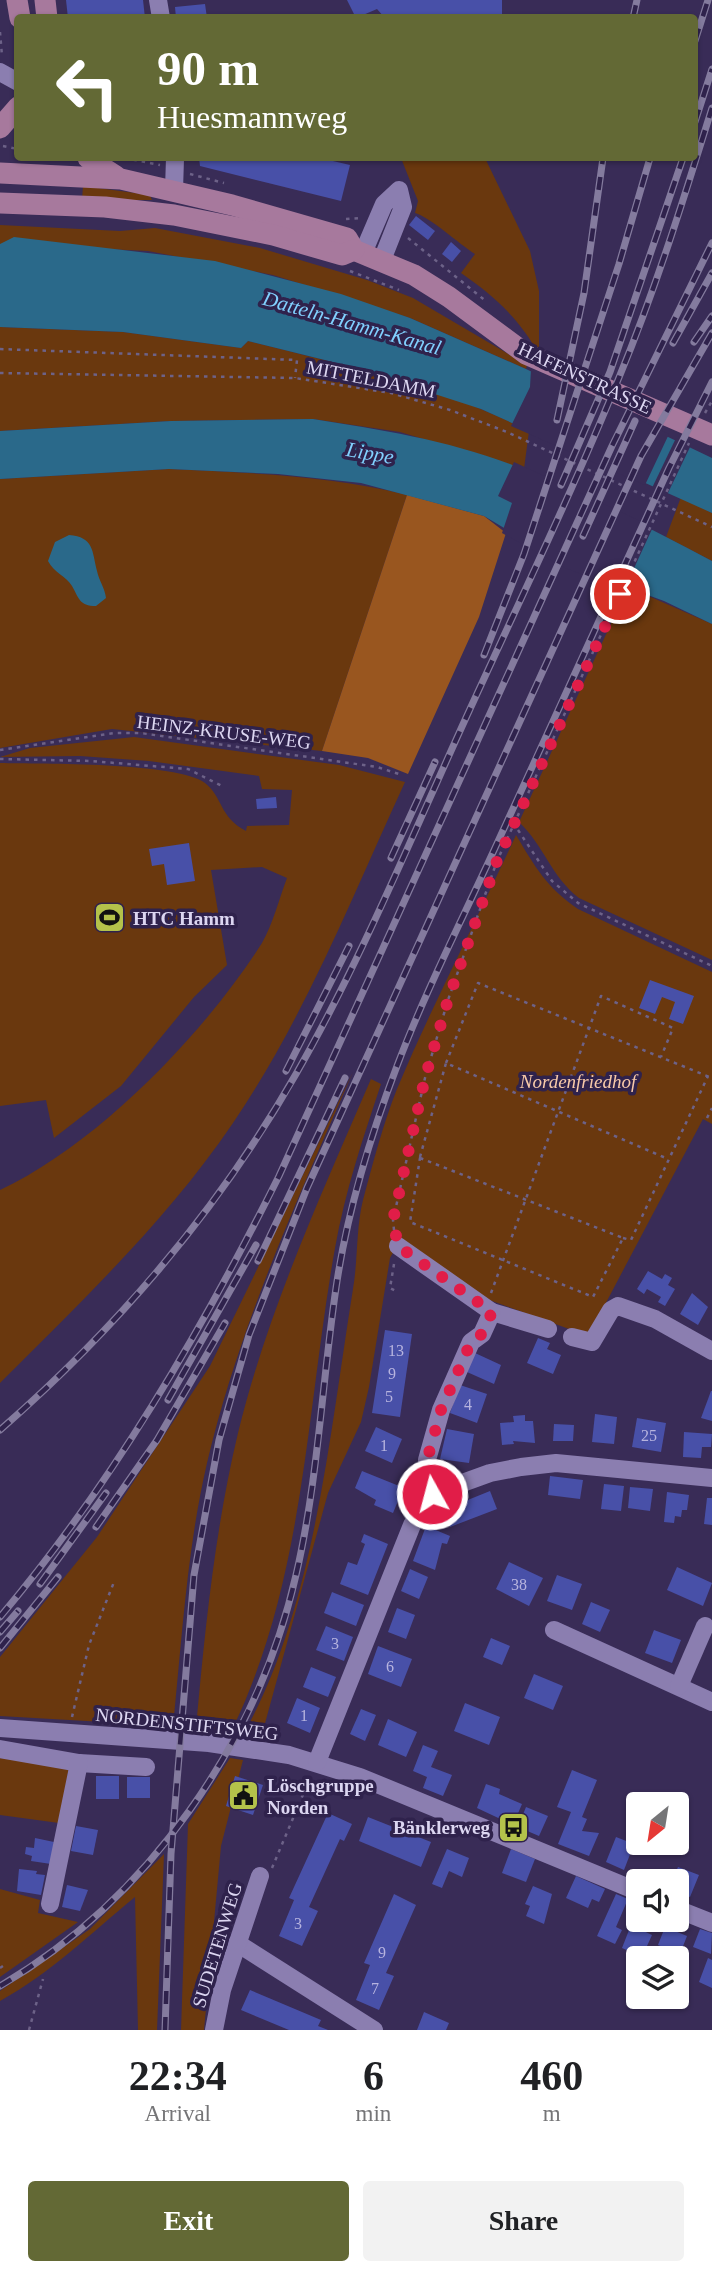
<!DOCTYPE html>
<html lang="en">
<head>
<meta charset="utf-8">
<style>
	body { margin:0; font-family:Georgia,serif; background:#f2f2f2; color:#202124; height:100vh; display:flex; flex-direction:column; font-size:26px; white-space:nowrap }
	* { box-sizing:border-box; margin:0 }
	p { font-size:23px; color:#757577 }
	.icon { flex:none; width:38px; height:38px; fill:none; stroke:currentColor; stroke-width:2; stroke-linecap:round; stroke-linejoin:round }
	.map { position:relative; height:2030px; overflow:hidden }
	.drawer { display:flex; flex-direction:column; background:#fff; flex:1 }
	.drawer>* { flex:none }
	.guide { position:absolute; left:14px; top:14px; width:684px; height:147px; border-radius:7px; box-shadow:0 2px 5px #0004; background:#636935; color:#fff; overflow:hidden }
	.needle { width:46px; rotate:210deg }
	.fabs { position:absolute; left:626px; top:1792px; display:grid; gap:14px }
	.fabs a { display:grid; place-items:center; width:63px; height:63px; border-radius:7px; background:#fff; box-shadow:0 2px 5px #0004; font-size:35px }
	.pin { position:absolute; display:grid; place-items:center; width:60px; height:60px; color:#fff; margin:-30px; border:4px solid #fff; border-radius:50%; box-shadow:0 2px 7px #0007 }
	.me { position:absolute; width:77px; margin:-38px; rotate:353deg; stroke-linejoin:round; filter:drop-shadow(0 0 5px #0008) }
	.turn { display:flex; align-items:center; gap:24px; height:147px; padding:0 28px; font-size:32px }
	.turn .icon { width:91px; height:91px; stroke-width:2.5 }
	.turn b { display:block; font-size:49px; line-height:60px }
	.eta { display:flex; justify-content:space-evenly; align-items:center; height:119px; text-align:center }
	.eta b { font-size:42px; font-weight:800; line-height:49px }
	.cta { display:flex; gap:14px; margin-top:auto; padding:14px 28px }
	.cta a { flex:1; height:80px; border-radius:7px; background:#636935; color:#fff; font-size:28px; font-weight:800; line-height:80px; text-align:center }
	.cta a+a { background:#f2f2f2; color:#202124 }
	.map>svg:first-child { display:block }
	.green { fill:#6a380e }
	.forest { fill:#99561f }
	.water { fill:#2a698a }
	.pier { fill:#392c57 }
	.building { fill:#4850a8 }
	.lines { fill:none; stroke-linecap:round; stroke-linejoin:round }
	.path { stroke:#6d6288; stroke-width:2.5; stroke-dasharray:3.5 5; stroke-linecap:butt }
	.minor { stroke:#8b7eb0; stroke-width:18 }
	.major { stroke:#a7799d; stroke-width:21 }
	.rail-casing { stroke:#847b9e; stroke-width:7 }
	.rail { stroke:#2f224c; stroke-width:4.5; stroke-dasharray:13; stroke-linecap:butt }
	.route { stroke:#e11d48; stroke-width:12; stroke-dasharray:0 21.6 }
	.labels { text-anchor:middle; dominant-baseline:central; stroke-width:7; stroke-linejoin:round; paint-order:stroke }
	.number-label { font-size:16px; fill:#b7b4df }
	.street-label { font-size:19px; fill:#dcd6f1; stroke:#2f224c }
	.poi-label { font-size:19px; font-weight:bold; fill:#dcd6f1; stroke:#2f224c; text-anchor:start }
	.park-label { font-size:19px; font-style:italic; fill:#f7c9a9; stroke:#2f224c }
	.water-label { font-size:21px; font-style:italic; fill:#81d0fe; stroke:#2f224c }
</style>
</head>
<body>
<div class="map">
<svg width="712" height="2030" viewBox="0 0 712 2030">
	<rect width="100%" height="100%" fill="#392c57"/>
	<g class="green">
		<path d="M 401,158 L 485,158 L 530,251 L 539,291 L 539,355 C 521,320 493,295 461,273 L 475,254 C 459,244 430,217 415,213 L 418,201 Z"/>
		<polygon points="83,186 150,195 152,200 82,200"/>
		<polygon points="0,225 120,231 155,228 260,248 367,280 413,298 527,365 526,369 410,318 273,275 148,251 0,244"/>
		<path d="M 0,327 L 123,332 L 241,348 L 248,341 C 343,365 442,387 529,431 L 524,469 L 400,432 L 313,419 L 171,421 L 0,431 Z"/>
		<path d="M 169,469 C 249,473 329,475 407,495 L 322,751 L 112,729 L 0,748 L 0,479 Z"/>
		<polygon points="681,497 712,513 712,561 666,537"/>
		<path d="M 628,587 L 712,624 L 712,960 L 579,898 C 550,875 545,847 519,822 Z"/>
		<path d="M 134,737 L 339,765 L 405,782 C 352,897 305,1017 233,1123 C 168,1219 82,1301 0,1383 L 0,1190 C 98,1144 204,1034 262,943 C 273,924 279,899 287,878 L 262,867 L 211,870 L 227,965 L 194,997 L 121,1086 L 54,1138 L 46,1100 L 0,1106 L 0,763 C 40,764 178,762 205,783 C 223,797 219,817 246,831 L 247,826 L 289,825 L 292,790 L 262,789 L 259,776 L 149,761 L 80,756 L 0,757 L 30,748 Z"/>
		<path d="M 516,835 C 535,867 547,888 578,909 L 712,972 L 712,1124 L 703,1119 L 590,1333 L 580,1333 L 484,1298 L 400,1240 L 390,1258 L 369,1387 L 361,1422 L 328,1493 L 261,1738 L 244,1733 C 315,1607 330,1430 353,1289 C 358,1260 356,1228 363,1200 C 373,1163 383,1124 397,1089 C 433,1003 477,920 516,835 Z"/>
		<path d="M 353,1072 C 297,1200 239,1327 207,1463 C 187,1549 182,1638 173,1726 L 0,1716 L 0,1657 L 97,1537 L 210,1366 Z"/>
		<path d="M 371,1079 L 381,1084 C 363,1138 345,1191 335,1248 C 306,1410 305,1579 232,1730 L 196,1728 C 205,1629 215,1529 238,1433 C 268,1310 321,1195 371,1079 Z"/>
		<polygon points="0,1758 69,1767 59,1823 0,1815"/>
		<polygon points="230,1758 243,1760 221,1846 204,2030 181,2030 188,1824"/>
		<path d="M 164,1854 L 157,2030 L 138,2030 L 135,1897 C 91,1933 51,1973 0,2001 L 0,1991 L 90,1929 Z"/>
		<polygon points="0,1889 40,1900 38,1913 78,1922 0,1977"/>
	</g>
	<polygon class="forest" points="407,495 484,516 506,533 479,617 408,774 368,758 322,751"/>
	<g class="water">
		<polygon points="14,237 215,261 341,294 410,318 526,369 712,458 712,513 481,409 345,365 248,341 241,348 123,332 0,327 0,244"/>
		<path d="M 313,419 C 384,430 458,442 525,470 C 589,496 651,529 712,561 L 712,624 L 664,601 L 566,565 L 484,516 L 361,483 L 278,474 L 169,469 L 0,479 L 0,431 L 171,421 Z"/>
		<path d="M 69,535 C 94,537 92,551 97,571 C 99,581 105,588 106,598 L 96,606 C 79,606 79,598 72,586 C 66,576 54,573 48,561 L 55,542 Z"/>
	</g>
	<g class="pier">
		<polygon points="528,366 669,434 645,485 511,426 530,387 531,369"/>
		<polygon points="676,438 691,445 667,495 652,488"/>
		<polygon points="514,462 653,527 624,590 565,568 502,533 512,503 498,496"/>
	</g>
	<g class="building">
		<polygon points="66,0 143,0 145,18 68,18"/>
		<polygon points="347,0 502,0 502,18 385,18 377,9 356,18"/>
		<polygon points="205,4 207,18 176,18 175,7"/>
		<polygon points="199,158 320,158 350,165 341,201 200,166"/>
		<polygon points="416,216 435,231 428,240 409,225"/>
		<polygon points="451,242 461,251 452,262 442,254"/>
		<polygon points="276,797 277,808 257,809 256,799"/>
		<polygon points="189,843 195,881 167,885 164,864 152,866 149,849"/>
		<polygon points="650,980 694,996 683,1024 669,1019 675,1002 662,997 655,1014 639,1008"/>
		<polygon points="648,1271 662,1279 665,1274 672,1278 668,1285 675,1289 665,1306 658,1302 661,1297 647,1289 644,1294 637,1289"/>
		<polygon points="692,1293 708,1307 698,1325 680,1314"/>
		<polygon points="385,1330 412,1334 400,1417 372,1413"/>
		<polygon points="538,1338 550,1343 547,1349 561,1355 553,1374 527,1363"/>
		<polygon points="475,1353 501,1365 494,1384 467,1372"/>
		<polygon points="460,1385 487,1394 477,1423 450,1413"/>
		<polygon points="711,1391 712,1391 712,1421 701,1418"/>
		<polygon points="595,1414 617,1417 614,1444 592,1442"/>
		<polygon points="525,1415 525,1421 533,1421 535,1443 513,1441 514,1444 502,1445 500,1423 514,1422 513,1416"/>
		<polygon points="637,1418 666,1423 661,1452 632,1447"/>
		<polygon points="554,1424 574,1425 573,1441 553,1441"/>
		<polygon points="376,1427 402,1439 392,1463 365,1451"/>
		<polygon points="447,1429 474,1434 469,1463 440,1459"/>
		<polygon points="684,1432 712,1434 711,1447 702,1447 701,1458 683,1457"/>
		<polygon points="362,1471 409,1490 403,1503 398,1501 393,1513 374,1505 376,1500 355,1488"/>
		<polygon points="550,1476 583,1480 580,1499 548,1495"/>
		<polygon points="604,1484 624,1486 621,1511 601,1509"/>
		<polygon points="630,1487 653,1489 650,1511 628,1508"/>
		<polygon points="490,1491 497,1509 450,1527 443,1510"/>
		<polygon points="667,1492 689,1495 687,1510 682,1510 681,1517 675,1516 674,1523 664,1522"/>
		<polygon points="707,1498 712,1498 712,1525 704,1524"/>
		<polygon points="426,1526 450,1536 447,1544 442,1543 435,1570 413,1561"/>
		<polygon points="364,1534 388,1544 368,1595 340,1584 348,1562 357,1565 365,1544 361,1542"/>
		<polygon points="509,1562 543,1578 529,1606 496,1589"/>
		<polygon points="677,1567 712,1583 703,1606 667,1590"/>
		<polygon points="410,1569 428,1577 419,1599 401,1591"/>
		<polygon points="557,1575 582,1584 572,1610 547,1601"/>
		<polygon points="332,1592 364,1605 356,1626 324,1613"/>
		<polygon points="591,1602 610,1610 600,1632 582,1624"/>
		<polygon points="397,1608 415,1615 406,1639 388,1632"/>
		<polygon points="326,1626 353,1637 344,1661 316,1650"/>
		<polygon points="654,1630 681,1640 672,1663 645,1653"/>
		<polygon points="491,1638 510,1646 502,1665 483,1657"/>
		<polygon points="378,1646 412,1659 401,1687 368,1674"/>
		<polygon points="311,1667 336,1677 328,1697 303,1687"/>
		<polygon points="534,1674 563,1686 553,1710 524,1698"/>
		<polygon points="297,1698 320,1708 310,1733 287,1723"/>
		<polygon points="465,1703 500,1717 489,1745 454,1731"/>
		<polygon points="361,1709 376,1715 365,1741 350,1734"/>
		<polygon points="388,1719 417,1732 406,1757 378,1745"/>
		<polygon points="423,1745 438,1751 431,1767 452,1775 443,1796 423,1788 427,1777 413,1771"/>
		<polygon points="572,1770 597,1780 582,1817 587,1819 582,1831 599,1833 589,1856 558,1844 571,1812 557,1807"/>
		<rect x="96" y="1776" width="23" height="23"/>
		<polygon points="235,1776 263,1785 253,1815 226,1806"/>
		<rect x="127" y="1777" width="23" height="21"/>
		<polygon points="486,1784 500,1789 499,1794 522,1804 513,1825 477,1808"/>
		<polygon points="526,1807 548,1816 539,1836 518,1827"/>
		<polygon points="328,1813 352,1824 344,1841 340,1839 309,1907 318,1911 302,1946 279,1936 294,1900 289,1898"/>
		<polygon points="368,1817 431,1842 421,1867 359,1841"/>
		<polygon points="76,1826 98,1830 93,1855 71,1851"/>
		<polygon points="616,1837 634,1844 624,1870 606,1862"/>
		<polygon points="35,1838 54,1842 51,1864 31,1861 32,1856 25,1854 26,1847 34,1848"/>
		<polygon points="447,1849 469,1858 462,1877 449,1871 442,1888 432,1884"/>
		<polygon points="511,1849 535,1859 526,1882 502,1873"/>
		<polygon points="678,1867 699,1875 690,1897 677,1892 677,1881 672,1881"/>
		<polygon points="19,1869 37,1871 36,1874 45,1875 41,1895 17,1891"/>
		<polygon points="576,1876 605,1889 599,1902 592,1899 588,1908 566,1898"/>
		<polygon points="67,1885 88,1890 80,1911 62,1907"/>
		<polygon points="533,1886 552,1894 544,1924 526,1916 530,1906 525,1904"/>
		<polygon points="394,1894 416,1905 386,1973 394,1976 379,2010 356,2000 370,1965 364,1963"/>
		<polygon points="616,1894 628,1899 616,1927 622,1930 615,1944 597,1936"/>
		<polygon points="631,1925 652,1935 642,1957 622,1948"/>
		<polygon points="665,1927 687,1936 680,1954 658,1945"/>
		<polygon points="700,1929 712,1933 711,1954 693,1947"/>
		<polygon points="708,1958 712,1960 712,1988 699,1982"/>
		<polygon points="250,1990 321,2020 318,2026 328,2030 289,2030 241,2010"/>
		<polygon points="424,2012 449,2023 446,2030 417,2030"/>
	</g>
	<g class="lines">
		<g class="path">
			<polyline points="0,32 2,56"/>
			<polyline points="3,146 18,149"/>
			<polyline points="125,158 160,165"/>
			<polyline points="190,174 224,183"/>
			<polyline points="346,219 360,218"/>
			<polyline points="408,238 487,302"/>
			<polyline points="350,271 399,290"/>
			<polyline points="0,349 297,360 295,378"/>
			<polyline points="0,373 295,378 391,393 450,410 507,432 712,527"/>
			<polyline points="705,413 712,401"/>
			<polyline points="0,750 115,733 141,733 377,767 402,775"/>
			<polyline points="0,759 91,761 188,769 222,786"/>
			<polyline points="518,830 552,881 578,903 712,966"/>
			<polyline points="446,1063 478,983 712,1078"/>
			<polyline points="707,1118 712,1108"/>
			<polyline points="420,1157 446,1063 668,1159"/>
			<polygon points="420,1158 623,1238 593,1297 410,1222"/>
			<polyline points="394,1230 393,1220 425,1078 448,1000 497,861 689,443"/>
			<polyline points="623,1238 631,1240 708,1076"/>
			<polyline points="394,1264 390,1288 396,1291"/>
			<polyline points="491,1293 601,996 673,1028 661,1057"/>
			<polyline points="72,1717 89,1645 114,1582"/>
			<polyline points="272,1868 310,1778"/>
			<polyline points="0,1968 6,1964"/>
			<polyline points="29,2030 43,1979"/>
		</g>
		<g class="minor">
			<polyline points="158,0 161,18"/>
			<polyline points="0,72 18,82"/>
			<polyline points="174,190 175,158"/>
			<polyline points="363,253 384,204 399,190 403,207 382,260"/>
			<polyline points="398,1246 492,1312 548,1329"/>
			<polyline points="572,1337 592,1342 611,1310 618,1306 655,1319 712,1351"/>
			<polyline points="432,1494 427,1460 441,1410 471,1342 482,1334 492,1312"/>
			<polyline points="554,1630 712,1702"/>
			<polyline points="679,1686 705,1626"/>
			<polyline points="0,1728 209,1743 289,1755 360,1777 639,1892"/>
			<polyline points="0,1749 79,1763 146,1767"/>
			<polyline points="317,1762 412,1525 432,1494 490,1473 521,1467 556,1463 712,1478"/>
			<polyline points="50,1904 79,1763"/>
			<polyline points="677,1909 712,1923"/>
			<polyline points="237,1943 374,2030"/>
			<polyline points="214,2030 222,1990 260,1876"/>
		</g>
		<g class="major">
			<polyline points="17,0 20,18"/>
			<polyline points="45,0 47,18"/>
			<polyline points="0,128 18,107"/>
			<polyline points="88,158 116,176"/>
			<polyline points="0,173 121,179 232,205 347,238 354,250 414,275 449,297 526,354 712,435"/>
			<polyline points="0,203 105,207 174,215 273,235 342,255 354,250"/>
		</g>
		<defs>
			<g id="rail">
				<polyline points="633,18 637,0"/>
				<polyline points="695,41 708,0"/>
				<polyline points="695,122 712,69"/>
				<polyline points="694,342 712,316"/>
				<polyline points="673,343 712,273"/>
				<polyline points="557,420 584,293 603,158"/>
				<polyline points="561,485 610,372 683,158"/>
				<polyline points="583,536 635,421"/>
				<polyline points="484,655 524,554 619,264 650,158"/>
				<polyline points="391,858 435,762"/>
				<polyline points="286,1071 349,946"/>
				<polyline points="258,1261 345,1078"/>
				<polyline points="168,1400 256,1245"/>
				<path d="M 0,1430 C 117,1328 219,1209 296,1074 C 363,957 414,831 470,709 C 521,598 574,488 620,375 C 656,288 684,198 712,108"/>
				<polyline points="96,1527 157,1440 225,1323"/>
				<polyline points="40,1584 106,1493"/>
				<path d="M 0,1617 C 113,1483 201,1332 279,1176 L 612,446 L 712,243"/>
				<polyline points="0,1632 18,1611"/>
				<polyline points="0,1648 58,1577"/>
				<path d="M 0,1986 C 148,1900 258,1742 296,1575 C 318,1481 322,1383 336,1288 C 347,1212 370,1137 397,1066 C 425,992 462,920 495,848 C 553,721 611,595 669,468 L 712,382"/>
				<polyline points="165,2030 171,1854 194,1575 219,1440 249,1335 307,1188 641,456 712,333"/>
			</g>
		</defs>
		<use href="#rail" class="rail-casing"/>
		<use href="#rail" class="rail"/>
	</g>
	<g class="lines">
		<polyline class="route" points="432,1494 427,1460 441,1410 471,1342 482,1334 492,1312 398,1246 393,1220 425,1078 448,1000 497,861 620,594"/>
	</g>
	<defs>
		<symbol id="stadium-square" viewBox="-11 -11 22 22"><rect x="-9" y="-9" width="18" height="18" rx="4" fill="#b4c24a" stroke="#2f224c"/><path d="M0-5a6.5 5 0 1 0 0 10a6.5 5 0 1 0 0-10ZM-3.5-1.8h7v3.6h-7Z" fill="#111"/></symbol>
		<symbol id="civic-square" viewBox="-11 -11 22 22"><rect x="-9" y="-9" width="18" height="18" rx="4" fill="#b4c24a" stroke="#2f224c"/><path d="M-.6-6.5H3V-4.5H.6V-3L4-1V1h2V6H-6V1h2V-1L-.6-3ZM-1.2 2.5V6h2.4V2.5Z" fill="#111"/></symbol>
		<symbol id="bus-square" viewBox="-11 -11 22 22"><rect x="-9" y="-9" width="18" height="18" rx="4" fill="#b4c24a" stroke="#2f224c"/><path d="M-5-6H5V4H4V6H2V4H-2V6H-4V4H-5ZM-3.5-4V0h7V-4ZM-3.5 1.2v1.5H-2V1.2ZM2 1.2v1.5H3.5V1.2Z" fill="#111"/></symbol>
	</defs>
	<g fill-rule="evenodd">
		<use href="#stadium-square" x="92" y="900" width="35" height="35"/>
		<use href="#civic-square" x="226" y="1778" width="35" height="35"/>
		<use href="#bus-square" x="496" y="1810" width="35" height="35"/>
	</g>
	<g class="labels">
		<g class="number-label">
			<text x="396" y="1350">13</text>
			<text x="392" y="1373">9</text>
			<text x="389" y="1396">5</text>
			<text x="468" y="1404">4</text>
			<text x="649" y="1435">25</text>
			<text x="384" y="1445">1</text>
			<text x="519" y="1584">38</text>
			<text x="335" y="1643">3</text>
			<text x="390" y="1666">6</text>
			<text x="304" y="1715">1</text>
			<text x="298" y="1923">3</text>
			<text x="382" y="1952">9</text>
			<text x="375" y="1988">7</text>
		</g>
		<g class="street-label">
			<text transform="translate(585 378) rotate(25)">HAFENSTRASSE</text>
			<text transform="translate(371 379) rotate(11)">MITTELDAMM</text>
			<text transform="translate(224 732) rotate(7)">HEINZ-KRUSE-WEG</text>
			<text transform="translate(187 1724) rotate(6)">NORDENSTIFTSWEG</text>
			<text transform="translate(217 1945) rotate(-73)">SUDETENWEG</text>
		</g>
		<g class="poi-label">
			<text x="133" y="918">HTC Hamm</text>
			<text x="267" y="1785">Löschgruppe<tspan x="267" dy="22">Norden</tspan></text>
			<text x="490" y="1827" text-anchor="end">Bänklerweg</text>
		</g>
		<g class="park-label">
			<text x="578" y="1081">Nordenfriedhof</text>
		</g>
		<g class="water-label">
			<text transform="translate(352 323) rotate(16)">Datteln-Hamm-Kanal</text>
			<text transform="translate(370 453) rotate(10)">Lippe</text>
		</g>
	</g>
</svg>
<div class="fabs">
<a><svg class="needle" viewBox="-14 -14 28 28"><path d="M0-13l5 13h-10z" fill="#e53935"/><path d="M0 13l5-13h-10z" fill="#757577"/></svg></a>
<a><svg class="icon" aria-label="sound" viewBox="0 0 24 24"><path d="M4 9h4l5-4v14l-5-4H4zM17 9q2 3 0 6"/></svg></a>
<a><svg class="icon" aria-label="layers" viewBox="0 0 24 24"><path d="M12 4l9 5-9 5-9-5zM3 14l9 5 9-5"/></svg></a>
</div>
<div class="pin" style="left:620px;top:594px;background:#d93025"><svg class="icon" aria-label="arrive" viewBox="0 0 24 24"><path d="M6 21V4h12l-3 4 3 4H6"/></svg></div>
<svg class="me" style="left:432px;top:1494px" viewBox="-20 -20 40 40"><circle r="17" fill="#e11d48" stroke="#fff" stroke-width="3"/><path d="M0-11L8 9 0 5-8 9z" fill="#fff"/></svg>
<div class="guide">
<div class="turn"><svg class="icon" aria-label="left" viewBox="0 0 24 24"><path d="M17 20v-9H6M10 6l-5 5 5 5"/></svg><div><b>90 m</b>Huesmannweg</div></div>
</div>
</div>
<section class="drawer">
<div class="eta">
<div><b>22:34</b><p>Arrival</p></div>
<div><b>6</b><p>min</p></div>
<div><b>460</b><p>m</p></div>
</div>
<div class="cta"><a>Exit</a><a>Share</a></div>
</section>
</body>
</html>
